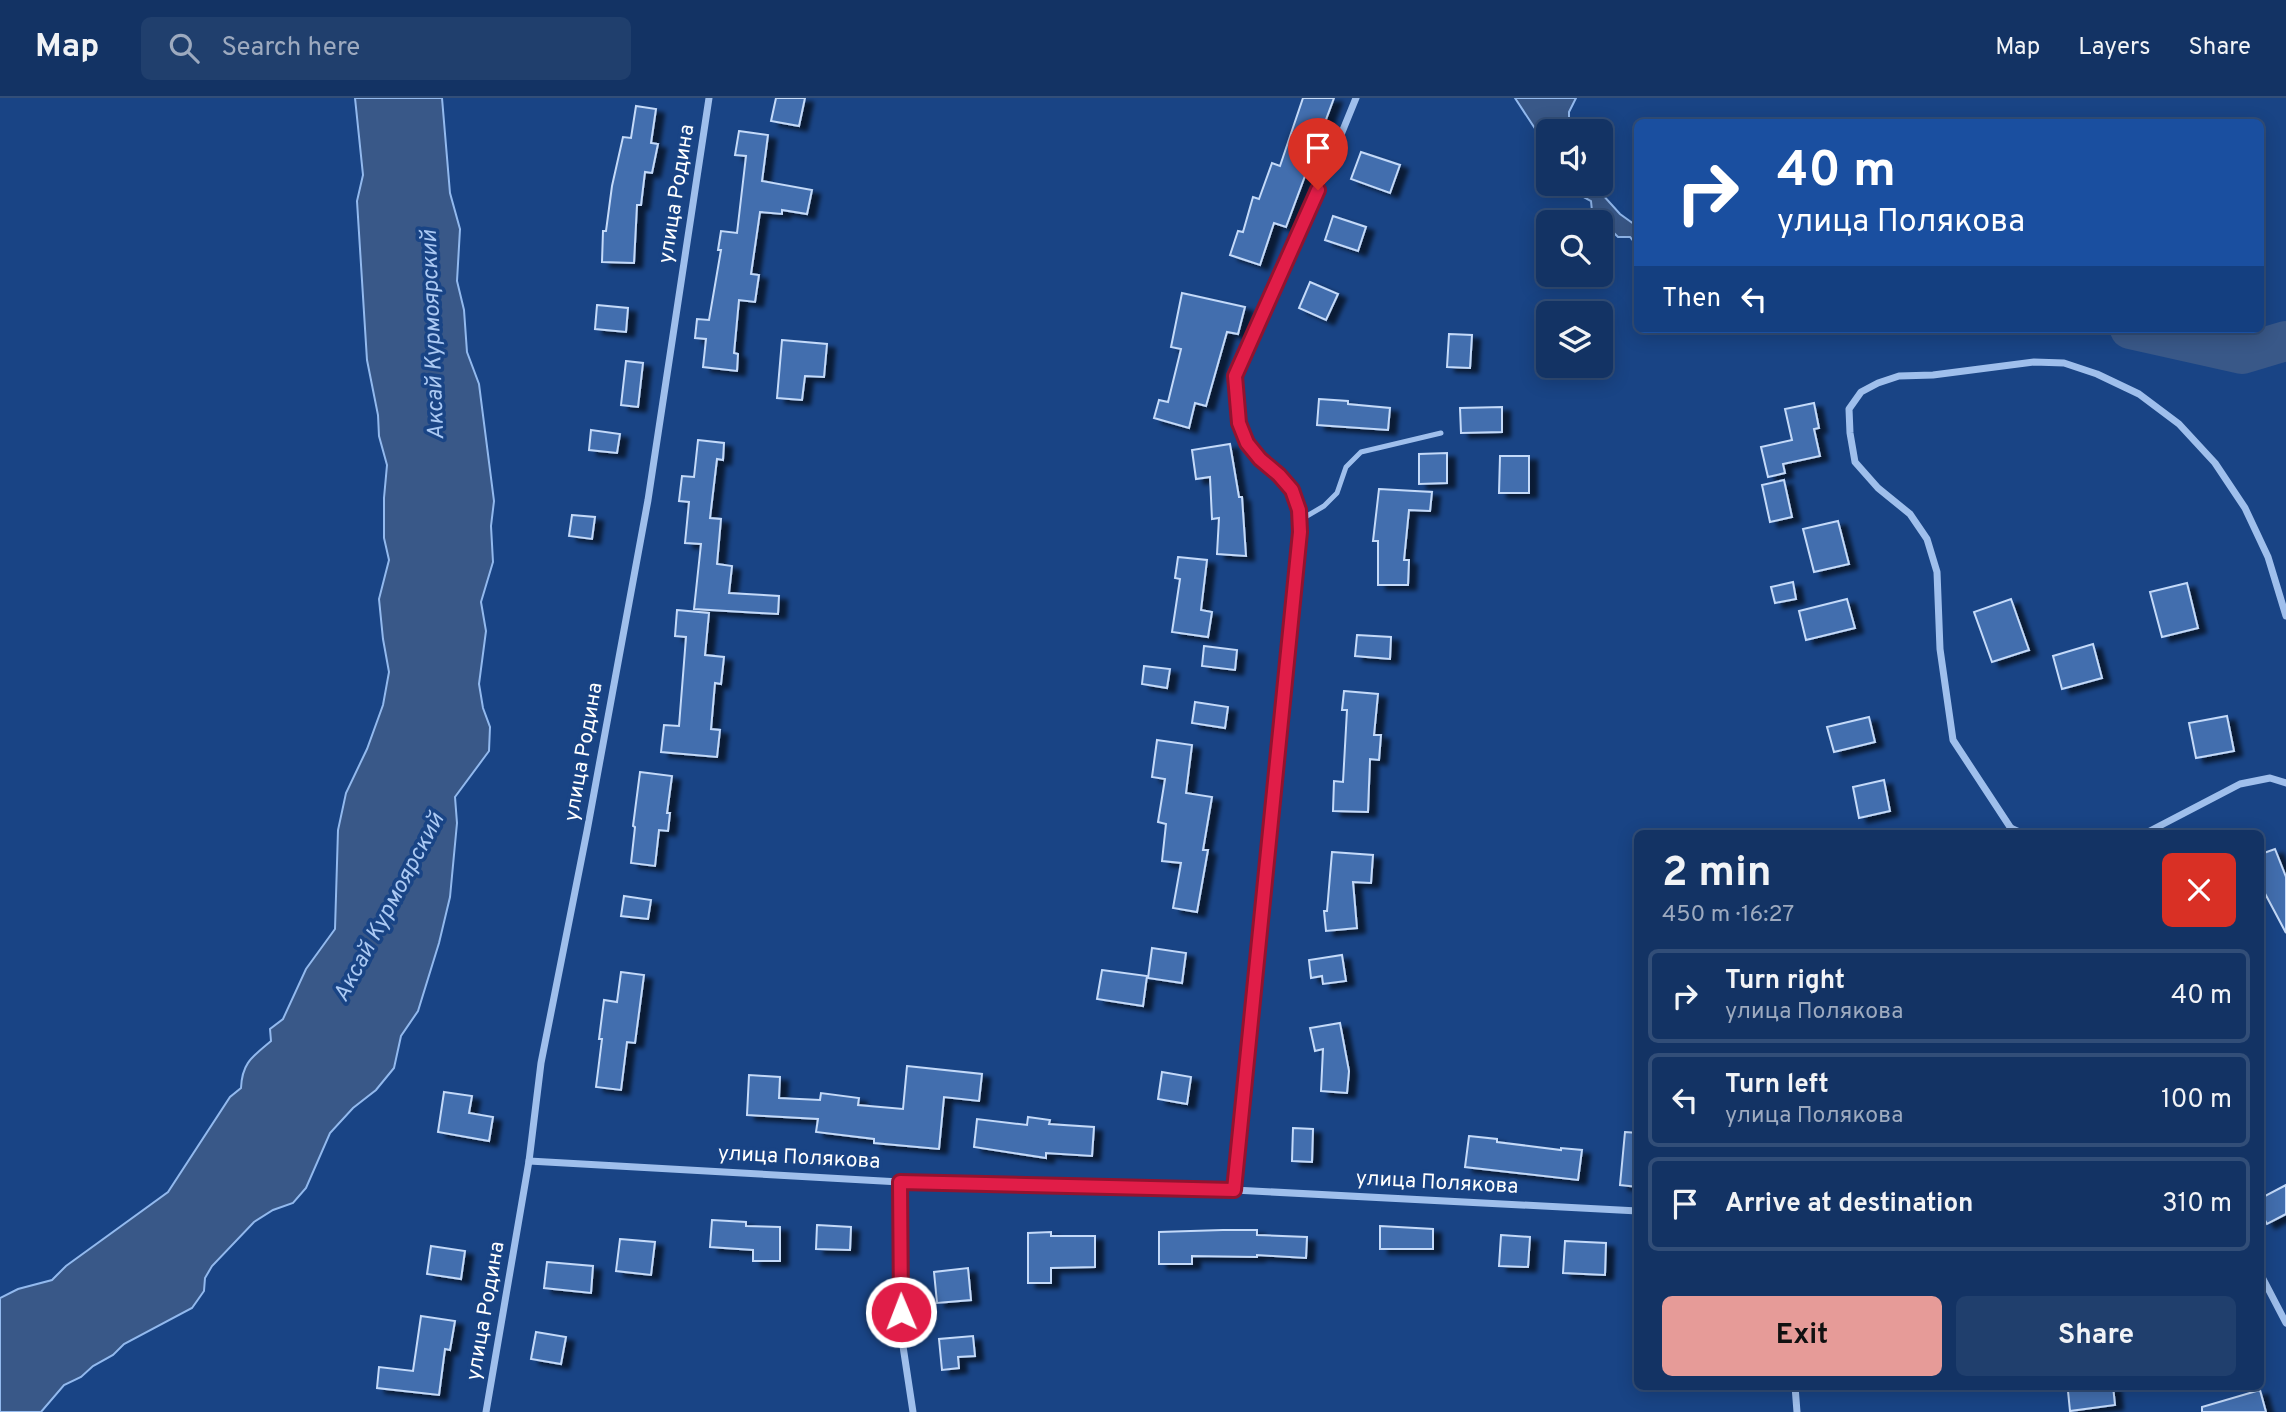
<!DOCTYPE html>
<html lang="en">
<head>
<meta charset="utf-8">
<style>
	body { margin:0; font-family:Overpass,sans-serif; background:#203f6d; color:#f1f3f6; height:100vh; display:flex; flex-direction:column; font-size:26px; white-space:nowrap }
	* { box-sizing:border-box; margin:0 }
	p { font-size:23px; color:#9daabf }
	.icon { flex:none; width:38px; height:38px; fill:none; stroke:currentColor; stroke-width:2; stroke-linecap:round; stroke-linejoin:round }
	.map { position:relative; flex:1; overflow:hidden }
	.sheet { position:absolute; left:1634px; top:732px; width:630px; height:560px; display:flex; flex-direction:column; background:#133364; border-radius:10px; box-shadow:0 4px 18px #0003,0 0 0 2px #324e78 }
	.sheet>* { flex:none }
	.banner { position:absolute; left:1634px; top:21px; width:630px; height:214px; border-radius:10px; box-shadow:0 4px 18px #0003,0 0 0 2px #324e78; background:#1a4fa0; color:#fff; overflow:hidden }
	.controls { position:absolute; left:1536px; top:21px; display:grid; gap:14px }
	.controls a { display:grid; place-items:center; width:77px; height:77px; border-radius:10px; background:#133364; box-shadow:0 4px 18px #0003,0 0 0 2px #324e78; font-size:35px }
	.pin { position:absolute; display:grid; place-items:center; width:60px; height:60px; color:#fff; margin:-72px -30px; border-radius:50% 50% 50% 0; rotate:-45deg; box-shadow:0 0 7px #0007 }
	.pin .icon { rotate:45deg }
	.me { position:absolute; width:77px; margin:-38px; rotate:359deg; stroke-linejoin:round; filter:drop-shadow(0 0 5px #0008) }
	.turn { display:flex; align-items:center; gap:24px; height:147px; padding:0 28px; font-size:32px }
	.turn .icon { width:91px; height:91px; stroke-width:2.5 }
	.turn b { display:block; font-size:49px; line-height:60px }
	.then { display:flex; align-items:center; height:66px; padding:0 28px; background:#0003; gap:14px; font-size:26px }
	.round { display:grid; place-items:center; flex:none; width:74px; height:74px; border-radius:10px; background:#203f6d }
	.overview { display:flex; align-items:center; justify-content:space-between; height:119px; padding:0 28px }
	h1 { font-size:42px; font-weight:700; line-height:52px }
	.primary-button { display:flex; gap:14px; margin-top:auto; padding:14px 28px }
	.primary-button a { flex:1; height:80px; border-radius:10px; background:#e69b98; color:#111; font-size:28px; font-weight:700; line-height:80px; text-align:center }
	.primary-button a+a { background:#203f6d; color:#f1f3f6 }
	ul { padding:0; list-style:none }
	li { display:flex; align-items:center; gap:21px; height:94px; margin:0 14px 10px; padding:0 14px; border:4px solid #324e78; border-radius:10px }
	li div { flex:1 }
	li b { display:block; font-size:26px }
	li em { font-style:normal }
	header { display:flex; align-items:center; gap:42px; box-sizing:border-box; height:98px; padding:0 35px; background:#133364; border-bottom:2px solid #324e78 }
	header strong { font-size:33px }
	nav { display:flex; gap:38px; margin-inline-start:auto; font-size:24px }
	.search { width:490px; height:63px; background:#203f6d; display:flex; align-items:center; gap:18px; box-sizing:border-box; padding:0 24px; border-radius:10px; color:#9daabf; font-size:26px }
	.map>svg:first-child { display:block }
	.water { fill:#395888; stroke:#92b9ee; stroke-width:2 }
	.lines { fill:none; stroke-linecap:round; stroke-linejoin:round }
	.river { stroke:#395888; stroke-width:40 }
	.building { fill:#426eae; stroke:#c4daf9; stroke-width:2; filter:url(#shadow) }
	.lane { stroke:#9fbfec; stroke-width:5 }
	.street { stroke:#9fbfec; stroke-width:7 }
	.route-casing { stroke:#92132f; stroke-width:18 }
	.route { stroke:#e11d48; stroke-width:12 }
	.labels { text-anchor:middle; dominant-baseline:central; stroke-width:7; stroke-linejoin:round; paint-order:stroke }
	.street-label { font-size:21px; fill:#fff; stroke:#194485 }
	.water-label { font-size:23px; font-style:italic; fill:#abc9f3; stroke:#194485 }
</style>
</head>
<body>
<header>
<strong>Map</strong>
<div class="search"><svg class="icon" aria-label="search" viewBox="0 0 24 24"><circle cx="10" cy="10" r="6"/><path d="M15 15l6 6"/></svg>Search here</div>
<nav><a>Map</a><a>Layers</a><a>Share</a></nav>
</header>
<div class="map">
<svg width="2286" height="1314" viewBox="0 0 2286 1314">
	<defs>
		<filter id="shadow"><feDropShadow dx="8" dy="4.5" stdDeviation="2" flood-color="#0009"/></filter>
	</defs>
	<rect width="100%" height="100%" fill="#194485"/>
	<g class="water">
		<path d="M 355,0 L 442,0 L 450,95 L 460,131 L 457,183 L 464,212 L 467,254 L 479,286 L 494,403 L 491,428 L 493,464 L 481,504 L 486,533 L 479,586 L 483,610 L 490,629 L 489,653 L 455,699 L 457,725 L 450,799 L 439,845 L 418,913 L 401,938 L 394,970 L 376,992 L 353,1010 L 330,1035 L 306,1090 L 293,1105 L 273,1112 L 254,1124 L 212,1168 L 205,1180 L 204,1193 L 192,1210 L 124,1246 L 113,1257 L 93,1268 L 81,1279 L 64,1287 L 41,1314 L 0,1314 L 0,1200 L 18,1191 L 52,1182 L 66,1168 L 168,1094 L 230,999 L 241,990 C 242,965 252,959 271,943 L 270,931 L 283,921 L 306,871 L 335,831 L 338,732 L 346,695 L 367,651 L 383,607 L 389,574 L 383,541 L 379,501 L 389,462 L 384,440 L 384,400 L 387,367 L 379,338 L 378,317 L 367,262 L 357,103 L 363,77 Z"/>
		<polygon points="1515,0 1576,0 1569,14 1569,33 1549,33 1549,52"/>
		<polygon points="1567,86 1593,86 1620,116 1638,129 1638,149 1630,139 1618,139 1592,113 1591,103 1569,91"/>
	</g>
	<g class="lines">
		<polyline class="river" points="2130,231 2242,256 2286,243"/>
	</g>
	<g class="building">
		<polygon points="776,0 805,0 799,28 771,23"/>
		<polygon points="1303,0 1334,0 1286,129 1274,125 1260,167 1230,157 1238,133 1243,134 1253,99 1259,101 1272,65 1280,68"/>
		<polygon points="636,8 656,11 651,45 658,46 652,75 645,74 641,107 637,107 634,165 602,164 603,133 606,133 612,88 623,39 631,40"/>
		<polygon points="739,33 768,37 762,83 812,92 807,116 782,112 782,116 760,114 751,176 759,177 755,204 739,202 734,255 738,256 737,273 703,269 706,241 695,240 697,221 709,222 721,152 718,152 721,133 737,135 746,58 735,57"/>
		<polygon points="1361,54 1400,67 1390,95 1351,81"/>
		<polygon points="1333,118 1366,129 1358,153 1325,142"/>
		<polygon points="1310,184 1338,196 1326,222 1299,210"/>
		<polygon points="1182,195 1245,209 1238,236 1227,234 1206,308 1195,305 1189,330 1154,320 1159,302 1168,304 1181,251 1171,249"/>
		<polygon points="597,207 628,210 626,234 595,231"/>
		<polygon points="1449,236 1472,237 1470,270 1447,269"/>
		<polygon points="782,242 827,246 824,279 805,278 802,302 777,300"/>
		<polygon points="626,263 643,265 638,309 621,307"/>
		<polygon points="1319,301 1348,303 1348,306 1390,310 1388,332 1317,327"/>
		<polygon points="1814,305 1819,330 1814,331 1820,358 1783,366 1785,375 1768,379 1761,349 1792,342 1785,311"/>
		<polygon points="1502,309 1502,334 1461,335 1460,310"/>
		<polygon points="591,332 620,336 617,355 589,352"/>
		<polygon points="698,342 724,345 723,362 717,361 710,420 721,421 717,466 732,468 729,495 779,498 778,516 694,511 701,446 685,445 689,404 679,403 682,378 694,379"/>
		<polygon points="1230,346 1239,399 1242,399 1246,458 1217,456 1219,420 1212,421 1210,379 1196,381 1192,352"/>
		<polygon points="1447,355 1447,385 1419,386 1419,356"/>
		<polygon points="1500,358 1529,358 1529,395 1499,395"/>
		<polygon points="1784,382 1792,419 1770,424 1762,387"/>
		<polygon points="1379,391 1432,394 1430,413 1409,412 1404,462 1409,462 1408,487 1378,487 1378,443 1373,443"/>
		<polygon points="572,417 595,419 592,441 569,438"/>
		<polygon points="1838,423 1849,466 1814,474 1803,431"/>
		<polygon points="1178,459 1207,462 1201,512 1212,514 1208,539 1172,534 1180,481 1175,480"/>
		<polygon points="1793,484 1796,501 1775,505 1771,489"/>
		<polygon points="2187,485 2198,530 2162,539 2150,494"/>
		<polygon points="1847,501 1855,530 1806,542 1799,513"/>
		<polygon points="2011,501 2029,552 1992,564 1974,514"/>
		<polygon points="677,512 709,515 705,557 724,559 721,586 715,585 711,631 720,632 717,659 661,654 664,627 679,628 686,539 675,538"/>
		<polygon points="1357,537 1391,539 1390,561 1355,558"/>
		<polygon points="2093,546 2102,580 2062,591 2053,558"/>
		<polygon points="1204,548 1237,552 1235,572 1202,568"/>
		<polygon points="1144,568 1170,571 1167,590 1142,586"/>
		<polygon points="1344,593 1378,596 1374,637 1381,637 1379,662 1370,661 1368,714 1333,713 1334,683 1343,684 1347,612 1342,612"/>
		<polygon points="1195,604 1228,609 1225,630 1192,625"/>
		<polygon points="2227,618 2234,653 2196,660 2189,625"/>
		<polygon points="1869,619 1875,644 1834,654 1827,629"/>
		<polygon points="1157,642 1192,647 1186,695 1212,699 1203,752 1208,752 1197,814 1173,810 1181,765 1162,763 1166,726 1158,724 1165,681 1152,679"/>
		<polygon points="640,674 672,678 667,715 670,715 668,733 659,732 655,768 631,765 635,729 633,728"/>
		<polygon points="1884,682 1890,713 1859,720 1853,689"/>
		<polygon points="2275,751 2286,779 2286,835 2261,788 2261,756"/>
		<polygon points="1332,754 1373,757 1371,785 1353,784 1357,830 1326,833 1324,813 1327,813"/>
		<polygon points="624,798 651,802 648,821 621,818"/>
		<polygon points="1152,850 1186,855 1182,885 1148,880"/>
		<polygon points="1342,857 1346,883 1323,886 1322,878 1311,880 1309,862"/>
		<polygon points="1102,872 1147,878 1143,908 1097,901"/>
		<polygon points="621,874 644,877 635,945 627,944 621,992 596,989 602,941 599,941 604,902 617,904"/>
		<polygon points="1340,925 1349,973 1347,995 1321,993 1323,951 1315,953 1310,930"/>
		<polygon points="907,968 982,976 979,1003 944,999 939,1051 874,1045 874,1041 816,1034 818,1021 747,1017 749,977 780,979 779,1000 820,1002 821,995 859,1000 858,1007 903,1011"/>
		<polygon points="1162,974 1191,979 1187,1006 1158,1001"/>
		<polygon points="444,994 472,998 469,1015 493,1019 489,1043 438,1034"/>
		<polygon points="1028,1019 1050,1022 1049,1026 1094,1029 1092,1058 1046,1055 1046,1060 974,1049 977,1021 1027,1027"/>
		<polygon points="1293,1030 1313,1031 1312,1064 1292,1063"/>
		<polygon points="1625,1034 1638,1035 1638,1089 1620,1087"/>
		<polygon points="1469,1038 1497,1041 1497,1044 1561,1052 1561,1050 1582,1052 1578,1082 1465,1069"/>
		<polygon points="2286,1087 2286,1116 2267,1126 2261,1115 2261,1100"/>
		<polygon points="712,1122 746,1124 746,1128 780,1129 780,1163 753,1163 753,1152 710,1149"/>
		<polygon points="817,1127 851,1129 850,1152 816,1151"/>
		<polygon points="1380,1128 1433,1131 1433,1151 1380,1151"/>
		<polygon points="1223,1132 1257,1132 1257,1137 1307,1139 1306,1160 1257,1157 1257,1159 1192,1158 1192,1166 1159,1166 1159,1134"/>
		<polygon points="1051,1134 1051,1138 1095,1138 1095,1169 1051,1170 1051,1185 1028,1185 1028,1135"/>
		<polygon points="1501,1137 1530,1139 1528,1169 1499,1168"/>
		<polygon points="620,1141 655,1144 651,1177 616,1173"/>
		<polygon points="1565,1143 1606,1145 1605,1177 1563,1175"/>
		<polygon points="431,1148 465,1153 461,1181 427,1176"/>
		<polygon points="547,1164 593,1168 591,1195 544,1190"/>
		<polygon points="968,1170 971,1202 937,1205 934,1174"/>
		<polygon points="421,1218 455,1223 450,1252 445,1251 439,1297 377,1290 379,1269 413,1273"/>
		<polygon points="536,1234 566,1239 561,1266 531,1261"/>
		<polygon points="973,1238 975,1258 958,1259 959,1270 942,1272 939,1241"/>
		<polygon points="2093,1288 2113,1288 2115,1307 2070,1313 2068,1293"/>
		<polygon points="2260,1292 2266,1314 2202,1314 2202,1309"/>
	</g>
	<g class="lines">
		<g class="lane">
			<polyline points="1300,422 1324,408 1337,395 1346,369 1361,354 1441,335"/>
			<polyline points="2011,729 2024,735"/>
		</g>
		<g class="street">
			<polyline points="2014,735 1953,642 1940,551 1937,474 1927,441 1910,416 1878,390 1855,364 1850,335 1849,311 1861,294 1878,285 1899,278 1933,277 2034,264 2064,265 2097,276 2139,296 2179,326 2215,365 2245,410 2268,459 2286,518"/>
			<polyline points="2146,735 2240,686 2270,680 2286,685"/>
			<polyline points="529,1063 900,1084 1234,1092 1638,1113"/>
			<polyline points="900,1084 901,1235 913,1314"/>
			<polyline points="1234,1092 1300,434 1299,412 1292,392 1279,377 1260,361 1247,345 1239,325 1235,278 1309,115 1356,0"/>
			<polyline points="2261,1177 2286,1225"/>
			<polyline points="1795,1288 1797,1314"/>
			<polyline points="486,1314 529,1063 541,965 587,733 648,402 709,0"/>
		</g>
	</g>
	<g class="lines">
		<defs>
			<polyline id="route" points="901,1214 900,1084 1234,1092 1300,434 1299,412 1292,392 1279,377 1260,361 1247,345 1239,325 1235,278 1318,92"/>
		</defs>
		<use href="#route" class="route-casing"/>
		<use href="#route" class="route"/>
	</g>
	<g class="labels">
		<g class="street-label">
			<text transform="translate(677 96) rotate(-81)">улица Родина</text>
			<text transform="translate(584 654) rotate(-80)">улица Родина</text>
			<text transform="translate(799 1060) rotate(3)">улица Полякова</text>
			<text transform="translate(1437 1085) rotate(3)">улица Полякова</text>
			<text transform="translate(486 1213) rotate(-80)">улица Родина</text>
		</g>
		<g class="water-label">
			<text transform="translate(434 237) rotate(-92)">Аксай Курмоярский</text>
			<text transform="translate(390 810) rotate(-62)">Аксай Курмоярский</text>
		</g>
	</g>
</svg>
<div class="controls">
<a><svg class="icon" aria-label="sound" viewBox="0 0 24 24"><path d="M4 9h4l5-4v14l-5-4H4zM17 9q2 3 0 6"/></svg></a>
<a><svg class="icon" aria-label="search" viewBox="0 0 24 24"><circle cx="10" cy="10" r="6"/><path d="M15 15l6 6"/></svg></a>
<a><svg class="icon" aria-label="layers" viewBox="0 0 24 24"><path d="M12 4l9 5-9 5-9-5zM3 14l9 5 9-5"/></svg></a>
</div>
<div class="pin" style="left:1318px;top:92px;background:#d93025"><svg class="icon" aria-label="arrive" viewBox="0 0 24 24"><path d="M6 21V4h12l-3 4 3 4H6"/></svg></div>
<svg class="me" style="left:901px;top:1214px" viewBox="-20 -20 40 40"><circle r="17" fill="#e11d48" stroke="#fff" stroke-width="3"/><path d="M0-11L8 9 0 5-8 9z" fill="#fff"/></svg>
<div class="banner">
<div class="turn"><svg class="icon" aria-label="right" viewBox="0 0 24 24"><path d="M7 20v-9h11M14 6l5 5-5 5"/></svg><div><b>40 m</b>улица Полякова</div></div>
<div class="then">Then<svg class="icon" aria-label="left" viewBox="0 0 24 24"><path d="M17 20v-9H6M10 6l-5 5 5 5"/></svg></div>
</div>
<section class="sheet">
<div class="overview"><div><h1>2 min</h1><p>450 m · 16:27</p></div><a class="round" style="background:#d93025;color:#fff"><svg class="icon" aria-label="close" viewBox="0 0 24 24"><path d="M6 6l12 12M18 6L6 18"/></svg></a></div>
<ul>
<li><svg class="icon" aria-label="right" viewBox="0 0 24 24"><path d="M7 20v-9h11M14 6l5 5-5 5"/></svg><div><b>Turn right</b><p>улица Полякова</p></div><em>40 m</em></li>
<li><svg class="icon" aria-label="left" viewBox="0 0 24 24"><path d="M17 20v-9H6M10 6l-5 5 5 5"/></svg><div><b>Turn left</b><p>улица Полякова</p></div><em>100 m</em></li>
<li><svg class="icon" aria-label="arrive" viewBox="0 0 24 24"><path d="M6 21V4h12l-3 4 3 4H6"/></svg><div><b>Arrive at destination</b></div><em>310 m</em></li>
</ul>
<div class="primary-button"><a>Exit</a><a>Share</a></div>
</section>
</div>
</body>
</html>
